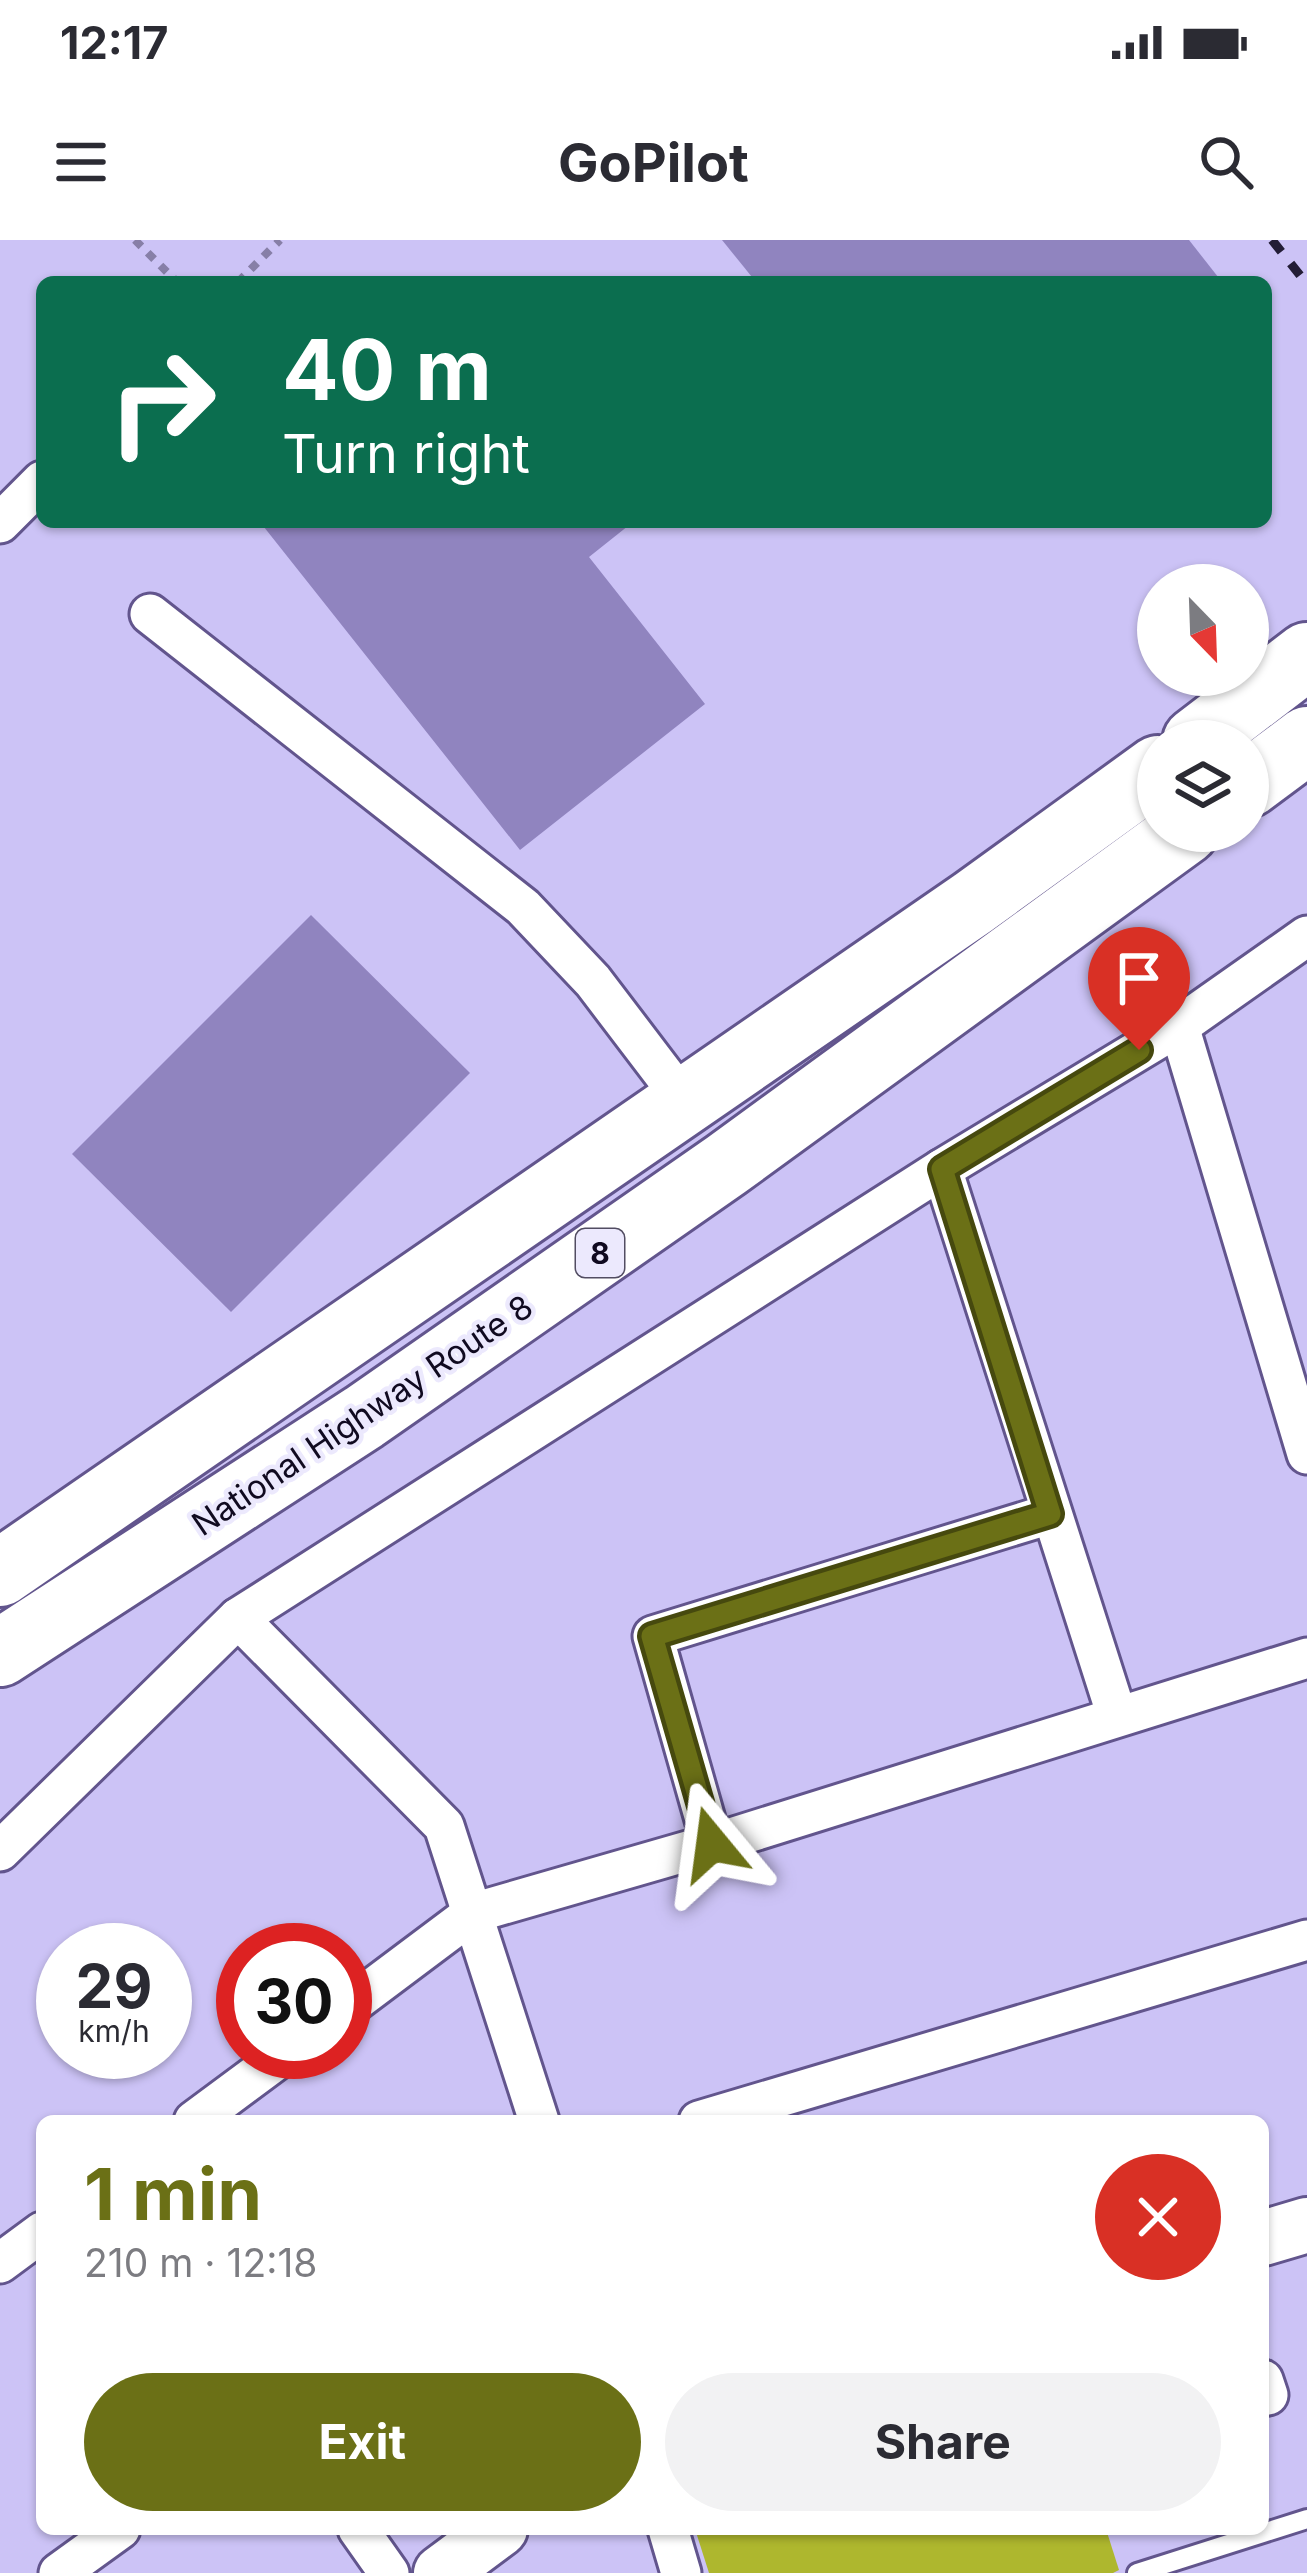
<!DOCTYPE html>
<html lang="en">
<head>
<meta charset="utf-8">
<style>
	body { margin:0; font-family:Inter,sans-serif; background:#f2f2f3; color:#2b2b33; height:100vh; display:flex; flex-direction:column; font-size:45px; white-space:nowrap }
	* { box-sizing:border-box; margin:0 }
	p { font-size:39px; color:#7c7c81 }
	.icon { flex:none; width:66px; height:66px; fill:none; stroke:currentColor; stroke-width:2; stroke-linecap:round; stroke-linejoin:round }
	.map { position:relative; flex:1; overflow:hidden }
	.side { position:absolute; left:36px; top:1875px; width:1233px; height:420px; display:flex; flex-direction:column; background:#fff; border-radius:18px; box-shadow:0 3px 9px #0004 }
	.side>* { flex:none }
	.banner { position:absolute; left:36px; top:36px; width:1236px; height:252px; border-radius:18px; box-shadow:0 3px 9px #0004; background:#0b6e4f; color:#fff; overflow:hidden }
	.needle { width:78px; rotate:157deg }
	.controls { position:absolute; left:1137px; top:324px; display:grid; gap:24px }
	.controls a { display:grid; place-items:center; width:132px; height:132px; border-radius:50%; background:#fff; box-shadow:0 3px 9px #0004; font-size:60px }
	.speed { position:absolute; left:36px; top:1683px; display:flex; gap:24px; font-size:60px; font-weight:700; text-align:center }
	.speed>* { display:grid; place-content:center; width:156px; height:156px; border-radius:50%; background:#fff; box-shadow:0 3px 9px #0004; line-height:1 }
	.speed small { font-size:30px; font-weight:400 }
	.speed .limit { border:18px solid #d22; background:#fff; color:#111 }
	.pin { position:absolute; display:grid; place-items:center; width:102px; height:102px; color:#fff; margin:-123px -51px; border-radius:50% 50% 50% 0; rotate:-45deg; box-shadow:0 0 12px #0007 }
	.pin .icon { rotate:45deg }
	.me { position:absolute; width:132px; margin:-66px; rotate:344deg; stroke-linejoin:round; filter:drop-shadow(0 0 9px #0008) }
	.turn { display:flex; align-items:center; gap:42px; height:252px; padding:0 48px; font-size:54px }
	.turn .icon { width:156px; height:156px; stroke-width:2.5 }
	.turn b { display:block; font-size:84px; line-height:102px }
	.round { display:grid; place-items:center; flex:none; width:126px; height:126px; border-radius:63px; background:#f2f2f3 }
	.summary { display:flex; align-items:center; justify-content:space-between; height:204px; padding:0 48px }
	h1 { font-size:72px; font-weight:700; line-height:90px; color:#6b7016 }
	.button { display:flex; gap:24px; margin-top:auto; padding:24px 48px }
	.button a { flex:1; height:138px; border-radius:72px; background:#6b7016; color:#fff; font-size:48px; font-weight:700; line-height:138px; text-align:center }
	.button a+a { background:#f2f2f3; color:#2b2b33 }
	.status { display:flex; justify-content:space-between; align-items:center; height:84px; padding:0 60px; background:#fff; direction:ltr }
	.status svg { height:33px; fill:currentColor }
	header { display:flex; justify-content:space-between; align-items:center; height:156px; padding:0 48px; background:#fff; font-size:54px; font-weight:700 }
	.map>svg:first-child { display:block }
	.green { fill:#aeb72e }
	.building { fill:#9084bf }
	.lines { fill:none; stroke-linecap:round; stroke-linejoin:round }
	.lane-casing { stroke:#62558d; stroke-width:24 }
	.street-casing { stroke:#62558d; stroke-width:45 }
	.secondary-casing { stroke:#62558d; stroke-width:60 }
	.highway-casing { stroke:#62558d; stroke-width:72 }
	.path { stroke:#877fa7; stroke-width:8; stroke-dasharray:9 9; stroke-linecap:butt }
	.lane { stroke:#fff; stroke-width:18 }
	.street { stroke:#fff; stroke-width:39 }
	.secondary { stroke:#fff; stroke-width:54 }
	.highway { stroke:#fff; stroke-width:66 }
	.rail { stroke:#231d36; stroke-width:9; stroke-dasharray:15 15; stroke-linecap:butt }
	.route-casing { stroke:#46490e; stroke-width:30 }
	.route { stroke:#6b7016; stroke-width:21 }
	.labels { text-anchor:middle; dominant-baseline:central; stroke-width:9; stroke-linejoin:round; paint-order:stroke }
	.shield { fill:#ece9fd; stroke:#524d62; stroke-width:3 }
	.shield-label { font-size:30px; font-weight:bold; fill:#100a20 }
	.street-label { font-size:33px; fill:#100a20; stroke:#ece9fd }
</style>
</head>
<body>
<div class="status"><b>12:17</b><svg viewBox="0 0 49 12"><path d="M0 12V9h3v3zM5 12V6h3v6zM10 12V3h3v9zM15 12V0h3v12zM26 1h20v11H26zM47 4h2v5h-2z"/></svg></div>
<header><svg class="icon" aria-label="menu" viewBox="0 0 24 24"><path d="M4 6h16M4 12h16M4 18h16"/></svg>GoPilot<svg class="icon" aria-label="search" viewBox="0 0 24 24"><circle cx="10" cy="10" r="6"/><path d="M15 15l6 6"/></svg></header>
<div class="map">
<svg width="1307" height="2333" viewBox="0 0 1307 2333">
	<rect width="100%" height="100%" fill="#ccc3f6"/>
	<polygon class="green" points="695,2289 1106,2289 1119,2330 1113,2333 709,2333"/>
	<g class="building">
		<polygon points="722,0 1189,0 1222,42 756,42"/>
		<polygon points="260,282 633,282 589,317 705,464 520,610"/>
		<polygon points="311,675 470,833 231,1072 72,914"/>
	</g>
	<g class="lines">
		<defs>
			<polyline id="lane" points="1137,2333 1307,2279"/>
			<g id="street">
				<polyline points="0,283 42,241"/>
				<polyline points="150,374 523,667 593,741 685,862"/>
				<polyline points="1179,786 1307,1214"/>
				<polyline points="942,929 1117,1476"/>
				<polyline points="238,1378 444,1586 539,1881"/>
				<polyline points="712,1604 653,1396 1050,1274"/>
				<polyline points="0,1611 238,1378 942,929 1179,786 1307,696"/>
				<polyline points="345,1769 473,1673 712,1604 1307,1418"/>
				<polyline points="194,1881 287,1812"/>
				<polyline points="699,1881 1307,1700"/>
				<polyline points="0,2023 42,1992"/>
				<polyline points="1263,2140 1268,2155 1263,2156"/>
				<polyline points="358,2289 389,2333"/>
				<polyline points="668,2289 681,2333"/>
				<polyline points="59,2333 120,2289"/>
			</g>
			<g id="secondary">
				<polyline points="1263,1998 1307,1985"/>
				<polyline points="441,2333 500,2289"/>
			</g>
			<g id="highway">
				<polyline points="1196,501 1307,416"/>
				<polyline points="1248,544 1307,500"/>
				<polyline points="0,1333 973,663 1158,529"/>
				<polyline points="0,1413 364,1177 726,925 1185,591"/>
			</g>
		</defs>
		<use href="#lane" class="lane-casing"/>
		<use href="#street" class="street-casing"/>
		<use href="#secondary" class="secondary-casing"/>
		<use href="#highway" class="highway-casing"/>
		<g class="path">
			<polyline points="135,0 177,42"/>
			<polyline points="238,42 280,0"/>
		</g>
		<use href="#lane" class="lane"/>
		<use href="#street" class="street"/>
		<use href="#secondary" class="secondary"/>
		<use href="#highway" class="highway"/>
		<polyline class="rail" points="1272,0 1307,44"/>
	</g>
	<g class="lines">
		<defs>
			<polyline id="route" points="712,1604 652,1396 1050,1274 942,929 1139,810"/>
		</defs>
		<use href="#route" class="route-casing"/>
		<use href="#route" class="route"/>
	</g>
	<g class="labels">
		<rect class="shield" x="576" y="989" width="48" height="48" rx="9"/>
		<g class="shield-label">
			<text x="600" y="1013">8</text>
		</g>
		<g class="street-label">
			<text transform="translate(362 1175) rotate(-34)">National Highway Route 8</text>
		</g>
	</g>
</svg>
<div class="controls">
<a><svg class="needle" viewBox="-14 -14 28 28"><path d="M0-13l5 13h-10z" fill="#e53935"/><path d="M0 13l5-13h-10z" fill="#7c7c81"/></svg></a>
<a><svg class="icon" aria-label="layers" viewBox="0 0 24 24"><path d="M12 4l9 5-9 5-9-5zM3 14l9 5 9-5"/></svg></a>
</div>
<div class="speed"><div>29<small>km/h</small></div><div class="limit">30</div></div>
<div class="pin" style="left:1139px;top:810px;background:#d93025"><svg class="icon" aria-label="arrive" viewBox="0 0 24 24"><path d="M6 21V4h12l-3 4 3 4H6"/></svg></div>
<svg class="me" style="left:712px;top:1604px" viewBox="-20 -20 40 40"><path d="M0-17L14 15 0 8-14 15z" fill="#6b7016" stroke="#fff" stroke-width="4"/></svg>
<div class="banner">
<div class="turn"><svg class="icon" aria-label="right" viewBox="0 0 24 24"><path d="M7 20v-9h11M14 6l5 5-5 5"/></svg><div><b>40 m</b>Turn right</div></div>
</div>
<section class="side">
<div class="summary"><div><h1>1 min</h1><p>210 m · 12:18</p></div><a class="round" style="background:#d93025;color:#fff"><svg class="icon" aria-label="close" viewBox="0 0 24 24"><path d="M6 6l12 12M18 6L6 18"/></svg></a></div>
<div class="button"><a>Exit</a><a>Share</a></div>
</section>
</div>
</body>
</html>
